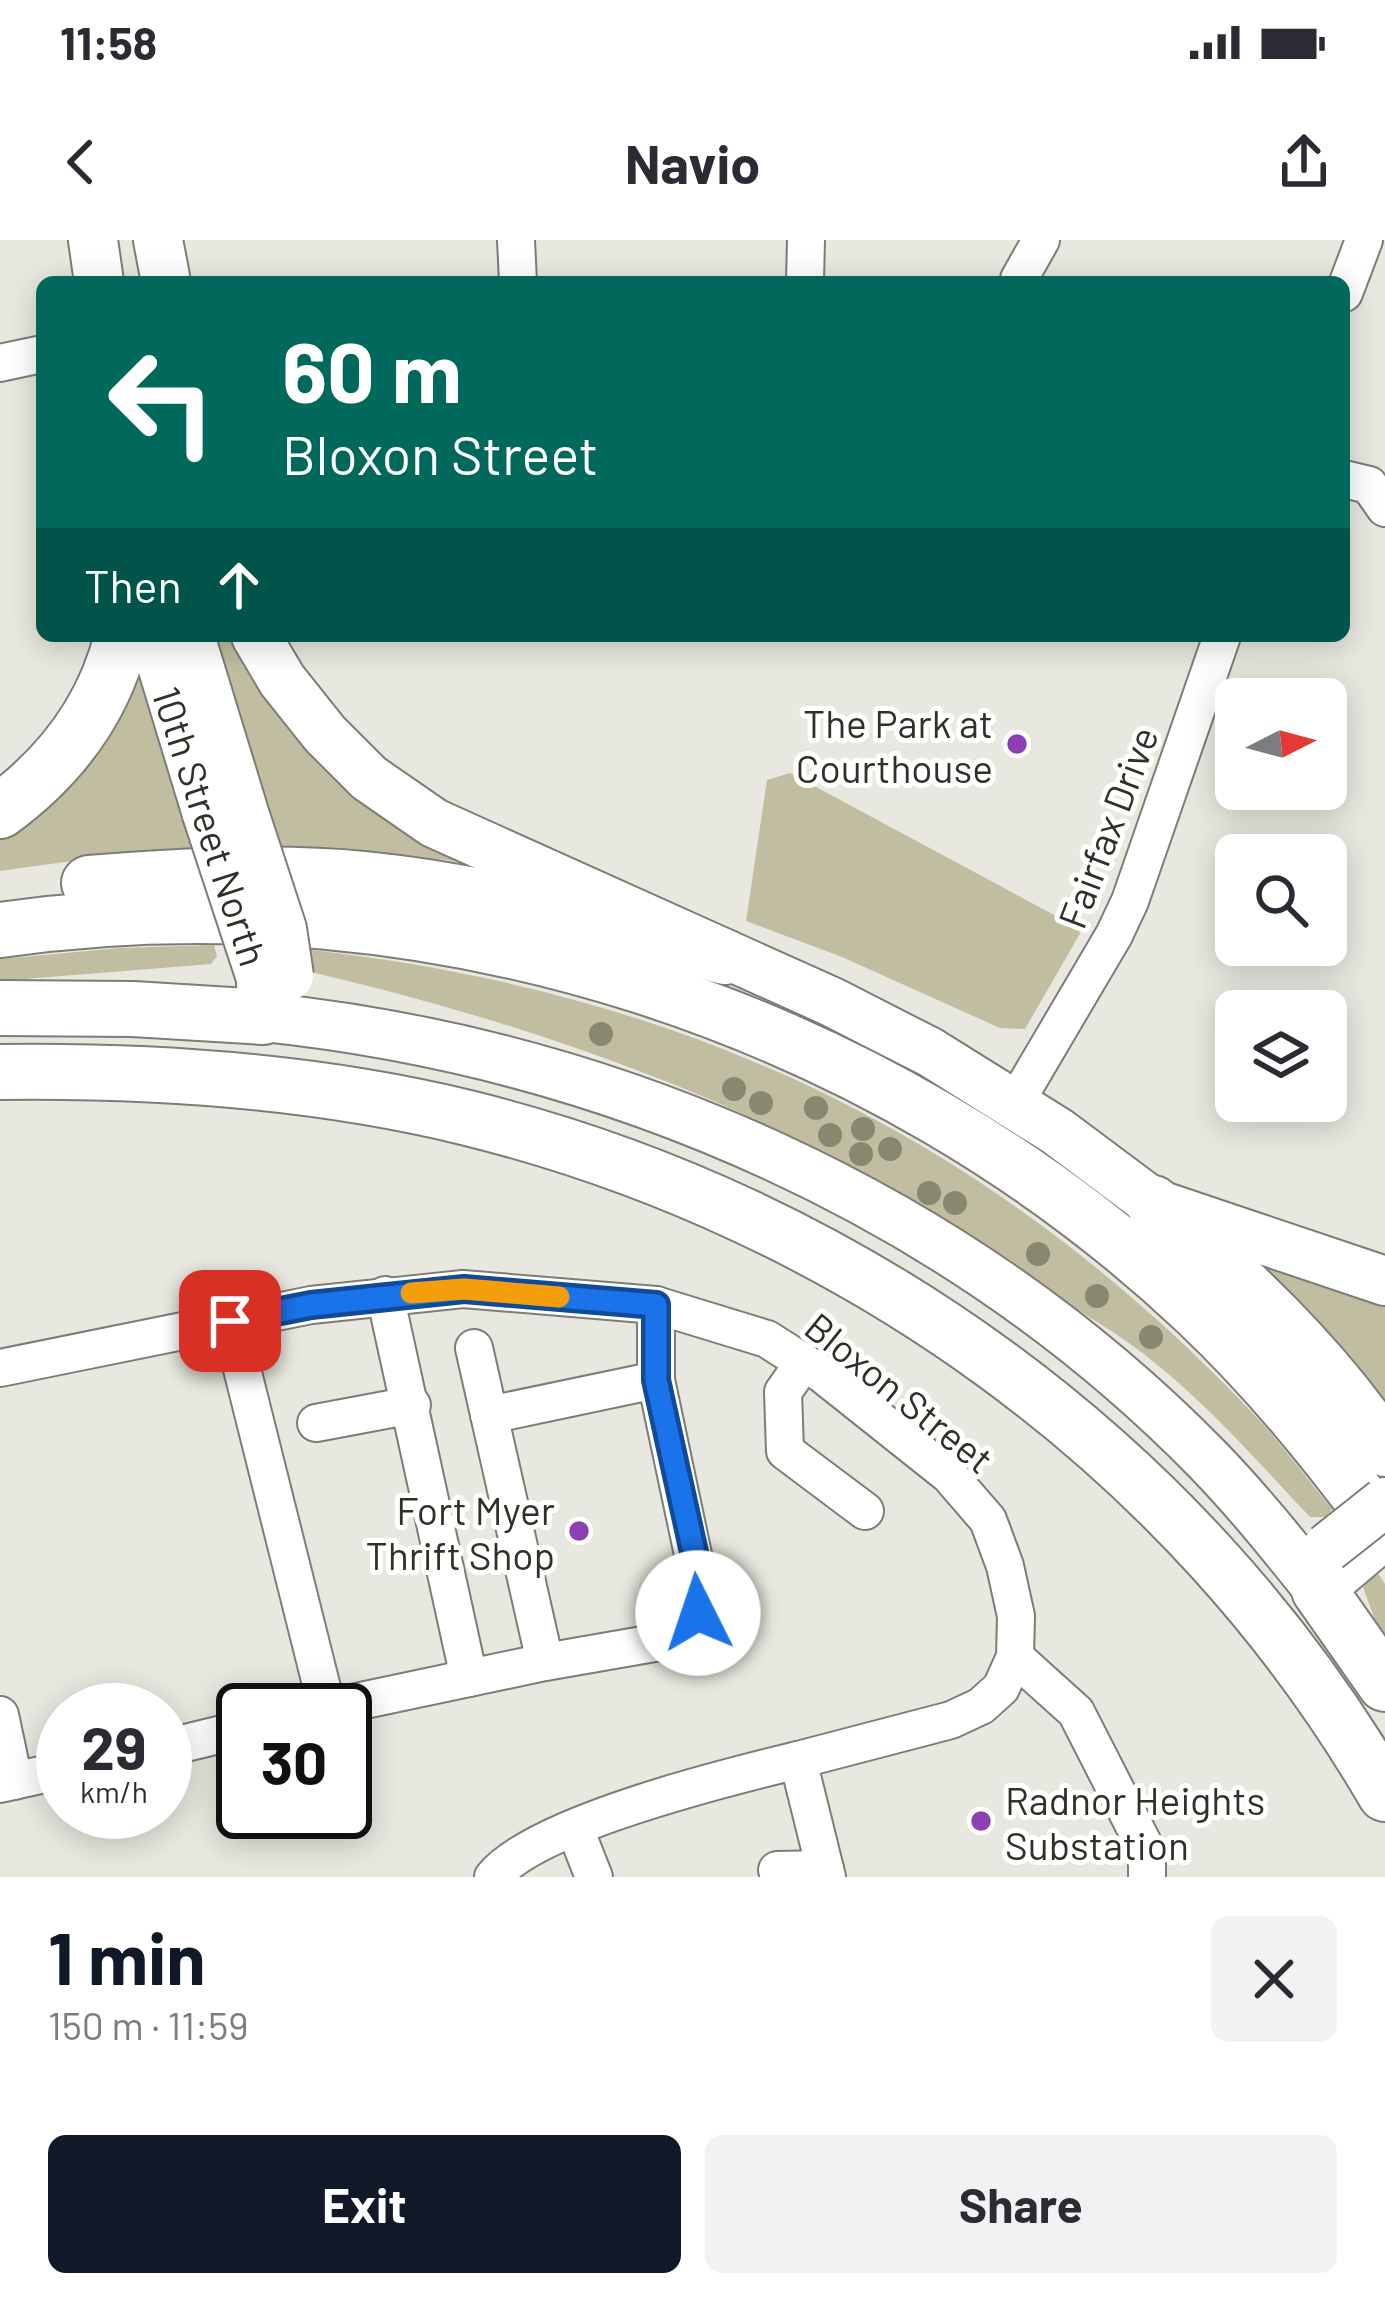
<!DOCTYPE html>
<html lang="en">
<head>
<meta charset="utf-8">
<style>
	body { margin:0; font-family:Barlow,sans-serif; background:#f2f2f3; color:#2b2b33; height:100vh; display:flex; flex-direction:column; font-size:45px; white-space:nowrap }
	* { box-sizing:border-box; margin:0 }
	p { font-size:39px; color:#7c7c81 }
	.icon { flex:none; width:66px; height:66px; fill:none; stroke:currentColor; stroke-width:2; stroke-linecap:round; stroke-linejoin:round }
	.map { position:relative; height:1637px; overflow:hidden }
	.drawer { display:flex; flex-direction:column; background:#fff; flex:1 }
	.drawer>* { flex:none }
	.top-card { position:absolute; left:36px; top:36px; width:1314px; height:366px; border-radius:18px; box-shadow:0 6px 30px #0003; background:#00695c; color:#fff; overflow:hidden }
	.needle { width:78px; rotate:84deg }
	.tools { position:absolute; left:1215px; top:438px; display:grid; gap:24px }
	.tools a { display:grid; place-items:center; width:132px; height:132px; border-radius:18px; background:#fff; box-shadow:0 6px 30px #0003; font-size:60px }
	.speed { position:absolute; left:36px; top:1443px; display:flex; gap:24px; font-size:60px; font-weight:700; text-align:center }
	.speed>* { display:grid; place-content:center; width:156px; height:156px; border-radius:50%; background:#fff; box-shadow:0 6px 30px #0003; line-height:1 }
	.speed small { font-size:30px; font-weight:400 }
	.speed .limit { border:6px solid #111; border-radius:18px; background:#fff; color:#111 }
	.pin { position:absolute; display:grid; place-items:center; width:102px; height:102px; color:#fff; margin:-51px; border-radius:24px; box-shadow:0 6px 18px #0006 }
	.me { position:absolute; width:132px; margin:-66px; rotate:356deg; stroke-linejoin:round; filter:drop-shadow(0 0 9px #0008) }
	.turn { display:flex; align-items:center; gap:42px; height:252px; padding:0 48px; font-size:54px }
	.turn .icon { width:156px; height:156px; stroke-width:2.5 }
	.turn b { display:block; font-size:84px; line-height:102px }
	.then { display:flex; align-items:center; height:114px; padding:0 48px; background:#0003; gap:24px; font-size:45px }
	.round { display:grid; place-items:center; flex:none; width:126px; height:126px; border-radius:18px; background:#f2f2f3 }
	.headline { display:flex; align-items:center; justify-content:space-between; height:204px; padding:0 48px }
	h1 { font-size:72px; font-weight:700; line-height:90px; color:#111827 }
	.primary-button { display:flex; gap:24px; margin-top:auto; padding:24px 48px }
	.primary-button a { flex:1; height:138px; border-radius:18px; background:#111827; color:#fff; font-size:48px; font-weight:700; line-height:138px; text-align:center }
	.primary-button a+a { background:#f2f2f3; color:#2b2b33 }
	.status { display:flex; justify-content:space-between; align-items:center; height:84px; padding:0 60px; background:#fff; direction:ltr }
	.status svg { height:33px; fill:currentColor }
	header { display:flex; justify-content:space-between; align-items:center; height:156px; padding:0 48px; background:#fff; font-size:54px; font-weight:700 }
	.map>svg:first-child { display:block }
	.green { fill:#c0bda0 }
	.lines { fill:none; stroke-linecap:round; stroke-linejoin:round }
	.minor-casing { stroke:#7d7c76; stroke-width:40 }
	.major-casing { stroke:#7d7c76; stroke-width:52 }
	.highway-casing { stroke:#7d7c76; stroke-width:58 }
	.minor { stroke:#fff; stroke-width:36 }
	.major { stroke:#fff; stroke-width:48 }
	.highway { stroke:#fff; stroke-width:54 }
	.major-bridge-casing { stroke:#7d7c76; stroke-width:52; stroke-linecap:butt }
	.major-bridge { stroke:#fff; stroke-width:48 }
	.tree { fill:#89876f }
	.route-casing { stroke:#114b97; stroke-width:30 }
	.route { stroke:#1a73e8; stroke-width:21 }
	.slow { stroke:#f59e0b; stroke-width:21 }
	.poi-dot { fill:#8c40b1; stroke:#fffffe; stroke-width:4.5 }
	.labels { text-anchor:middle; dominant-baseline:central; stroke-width:10; stroke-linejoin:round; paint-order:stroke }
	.poi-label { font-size:39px; fill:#2f2f2c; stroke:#fffffe; text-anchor:end }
	.street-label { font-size:39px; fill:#2f2f2c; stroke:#fffffe }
</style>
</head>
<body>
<div class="status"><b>11:58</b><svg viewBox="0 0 49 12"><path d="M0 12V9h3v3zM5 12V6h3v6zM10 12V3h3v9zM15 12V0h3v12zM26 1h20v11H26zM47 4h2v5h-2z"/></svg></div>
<header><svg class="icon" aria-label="back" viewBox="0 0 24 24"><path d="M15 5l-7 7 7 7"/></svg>Navio<svg class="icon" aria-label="share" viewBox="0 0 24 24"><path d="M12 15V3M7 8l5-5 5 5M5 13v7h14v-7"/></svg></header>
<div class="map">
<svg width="1385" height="1637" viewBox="0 0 1385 1637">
	<rect width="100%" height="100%" fill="#e8e8e0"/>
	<g class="green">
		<path d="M 204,396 L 237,396 L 476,624 C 433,619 390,611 348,610 C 232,606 114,613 0,631 L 0,588 L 126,440 L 139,439 L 189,588 Z"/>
		<polygon points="790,533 1082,690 1025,789 1000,788 842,717 746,681 767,540"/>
		<polygon points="214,705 217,716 211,724 0,741 0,719 120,708"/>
		<path d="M 304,709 C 680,751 980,890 1244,1164 C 1276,1196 1303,1234 1332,1269 L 1326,1277 L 1310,1277 C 1260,1224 1212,1169 1155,1123 C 1121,1094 1079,1072 1042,1047 C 992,1013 942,978 889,948 C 710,846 511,779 311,732 Z"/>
		<polygon points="1259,1020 1385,1059 1385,1167 1255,1027"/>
		<polygon points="1371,1323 1385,1344 1385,1408 1358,1333"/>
	</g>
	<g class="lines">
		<defs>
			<g id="minor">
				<polyline points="516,0 518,42"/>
				<polyline points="1019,39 1041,0"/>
				<polyline points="805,42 806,0"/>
				<polyline points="1344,53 1364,0"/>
				<polyline points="0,123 42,114"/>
				<polyline points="1344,239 1369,245 1385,268"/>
				<polyline points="1015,863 1114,695 1130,661 1222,396"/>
				<polyline points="385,1055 469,1438"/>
				<polyline points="230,1081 327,1468"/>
				<polyline points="474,1108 545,1422"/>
				<polyline points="804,1122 783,1152 785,1211 865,1271"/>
				<polyline points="0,1128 311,1065 463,1049 656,1065 767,1099 822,1134 949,1235 988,1280 1005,1326 1016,1376 1015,1417 1001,1448 981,1466 951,1480 798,1520 827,1637"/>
				<polyline points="489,1175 656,1140"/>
				<polyline points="316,1183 412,1165"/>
				<polyline points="1015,1417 1076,1472 1147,1611 1147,1637"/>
				<polyline points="318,1470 545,1422 666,1401 687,1390 698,1373 702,1357 656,1140 656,1065"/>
				<polyline points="0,1475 14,1541"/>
				<polyline points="165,1508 243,1489"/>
				<polyline points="0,1544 63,1530"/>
				<polyline points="575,1589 594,1637"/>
				<polyline points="777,1630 825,1629"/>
				<path d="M 493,1637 C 536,1584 728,1537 798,1520"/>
			</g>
			<g id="major">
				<polyline points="93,0 99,42"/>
				<polyline points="158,0 166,42"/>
				<polyline points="153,396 207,574"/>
				<polyline points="190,396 245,576"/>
				<polyline points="256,396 282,440 325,494 369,538 434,583 832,762 930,812 1058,892 1153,963 1385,1041"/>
				<path d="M 261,742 L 263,777 C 616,814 957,964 1207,1219 C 1247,1260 1283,1305 1319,1350 L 1385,1294"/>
			</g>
			<g id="highway">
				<path d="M 0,571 C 60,527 104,470 122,396"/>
				<path d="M 89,643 C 180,636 274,630 365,639 C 488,651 607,684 725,717"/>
				<path d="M 0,690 C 429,628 881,774 1196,1071 C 1267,1138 1327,1212 1385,1291"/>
				<polyline points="0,768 133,769 263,777"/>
				<path d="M 0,832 C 156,830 317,841 468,878 C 848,972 1188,1214 1385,1554"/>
				<path d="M 1153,963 C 1239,1039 1320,1113 1385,1209"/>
				<polyline points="1319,1350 1385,1444"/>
			</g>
		</defs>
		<use href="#minor" class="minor-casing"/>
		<use href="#major" class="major-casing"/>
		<use href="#highway" class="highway-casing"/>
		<use href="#minor" class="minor"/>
		<use href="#major" class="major"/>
		<use href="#highway" class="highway"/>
		<defs>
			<g id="major-bridge">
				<polyline points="207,574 260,735"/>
				<polyline points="245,576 282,689 289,736"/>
				<polyline points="1327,1308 1385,1262"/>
			</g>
		</defs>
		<use href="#major-bridge" class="major-bridge-casing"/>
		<use href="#major-bridge" class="major-bridge"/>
	</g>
	<g class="tree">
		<circle cx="601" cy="794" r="12"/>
		<circle cx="734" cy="849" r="12"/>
		<circle cx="761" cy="863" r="12"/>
		<circle cx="816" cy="868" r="12"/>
		<circle cx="863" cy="889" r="12"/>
		<circle cx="830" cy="895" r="12"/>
		<circle cx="890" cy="909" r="12"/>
		<circle cx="861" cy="914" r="12"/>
		<circle cx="929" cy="953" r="12"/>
		<circle cx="955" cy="963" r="12"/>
		<circle cx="1038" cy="1014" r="12"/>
		<circle cx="1097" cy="1056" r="12"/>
		<circle cx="1151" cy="1097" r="12"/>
	</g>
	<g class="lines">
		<defs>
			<polyline id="route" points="230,1081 311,1065 464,1049 656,1065 656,1140 699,1335 702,1357 698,1373"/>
		</defs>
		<use href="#route" class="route-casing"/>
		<use href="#route" class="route"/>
		<polyline class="slow" points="411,1053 464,1049 559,1057"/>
	</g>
	<g class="poi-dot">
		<circle cx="1017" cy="504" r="12"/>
		<circle cx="579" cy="1291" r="12"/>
		<circle cx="981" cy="1581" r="12"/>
	</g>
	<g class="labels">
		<g class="poi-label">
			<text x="993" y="482">The Park at<tspan x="993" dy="45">Courthouse</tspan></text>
			<text x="555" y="1269">Fort Myer<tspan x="555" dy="45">Thrift Shop</tspan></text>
			<text x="1005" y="1559" text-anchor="start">Radnor Heights<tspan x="1005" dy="45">Substation</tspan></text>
		</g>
		<g class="street-label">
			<text transform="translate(211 586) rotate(72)">10th Street North</text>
			<text transform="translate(1107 587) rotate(-69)">Fairfax Drive</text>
			<text transform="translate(900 1152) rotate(39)">Bloxon Street</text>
		</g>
	</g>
</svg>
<div class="tools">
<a><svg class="needle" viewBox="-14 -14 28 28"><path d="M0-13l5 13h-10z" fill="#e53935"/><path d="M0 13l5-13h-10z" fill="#7c7c81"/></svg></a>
<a><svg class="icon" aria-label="search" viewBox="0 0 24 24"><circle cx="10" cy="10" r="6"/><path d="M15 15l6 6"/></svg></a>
<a><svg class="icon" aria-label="layers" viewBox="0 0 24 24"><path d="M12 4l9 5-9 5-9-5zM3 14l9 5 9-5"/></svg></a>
</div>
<div class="speed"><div>29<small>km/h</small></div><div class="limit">30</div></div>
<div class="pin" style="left:230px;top:1081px;background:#d93025"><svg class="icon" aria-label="arrive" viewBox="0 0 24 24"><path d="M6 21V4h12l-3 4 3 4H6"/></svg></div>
<svg class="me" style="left:698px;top:1373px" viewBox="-20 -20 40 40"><circle r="19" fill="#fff"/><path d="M0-13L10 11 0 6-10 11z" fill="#1a73e8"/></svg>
<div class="top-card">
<div class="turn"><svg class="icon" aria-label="left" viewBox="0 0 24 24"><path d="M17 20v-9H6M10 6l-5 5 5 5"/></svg><div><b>60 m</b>Bloxon Street</div></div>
<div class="then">Then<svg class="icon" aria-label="ahead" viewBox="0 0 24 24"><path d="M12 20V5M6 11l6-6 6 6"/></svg></div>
</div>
</div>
<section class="drawer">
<div class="headline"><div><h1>1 min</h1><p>150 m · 11:59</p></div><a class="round"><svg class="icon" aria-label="close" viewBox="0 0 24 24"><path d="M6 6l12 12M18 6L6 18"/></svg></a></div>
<div class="primary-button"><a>Exit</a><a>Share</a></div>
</section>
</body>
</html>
